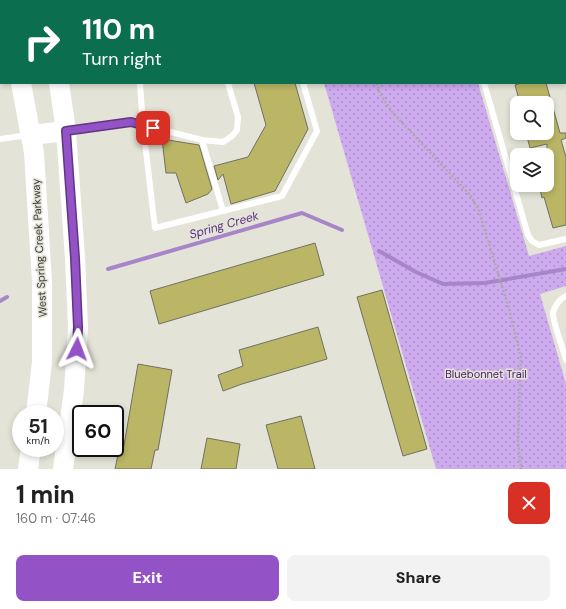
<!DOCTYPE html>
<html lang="en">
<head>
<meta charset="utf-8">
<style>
	body { margin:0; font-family:"DM Sans",sans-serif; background:#f2f2f2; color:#222; height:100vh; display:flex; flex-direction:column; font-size:15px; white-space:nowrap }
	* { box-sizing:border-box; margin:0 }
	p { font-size:13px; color:#767676 }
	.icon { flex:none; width:22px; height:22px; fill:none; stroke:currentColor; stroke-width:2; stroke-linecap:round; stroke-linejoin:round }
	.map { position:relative; height:469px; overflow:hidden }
	.details { display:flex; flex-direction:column; background:#fff; flex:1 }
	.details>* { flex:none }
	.banner { position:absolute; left:0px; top:0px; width:566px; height:84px; box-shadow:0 2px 6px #0003; background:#0b6e4f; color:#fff; overflow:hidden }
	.controls { position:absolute; left:510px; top:96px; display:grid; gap:8px }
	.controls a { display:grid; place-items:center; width:44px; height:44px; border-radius:8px; background:#fff; box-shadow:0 2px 6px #0003; font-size:20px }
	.speed { position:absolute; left:12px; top:405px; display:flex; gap:8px; font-size:20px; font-weight:700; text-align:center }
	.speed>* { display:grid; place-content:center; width:52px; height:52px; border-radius:50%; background:#fff; box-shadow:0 2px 6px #0003; line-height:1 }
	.speed small { font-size:10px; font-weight:400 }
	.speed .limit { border:2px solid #111; border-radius:6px; background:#fff; color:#111 }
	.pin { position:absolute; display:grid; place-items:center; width:34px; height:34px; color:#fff; margin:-17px; border-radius:8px; box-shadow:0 2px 6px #0006 }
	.me { position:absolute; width:44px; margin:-22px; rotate:3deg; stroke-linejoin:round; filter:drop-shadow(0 0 3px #0008) }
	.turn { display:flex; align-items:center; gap:14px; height:84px; padding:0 16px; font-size:18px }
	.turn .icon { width:52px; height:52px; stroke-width:2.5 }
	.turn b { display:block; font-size:28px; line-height:34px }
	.round { display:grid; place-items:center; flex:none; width:42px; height:42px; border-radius:8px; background:#f2f2f2 }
	.headline { display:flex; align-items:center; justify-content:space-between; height:68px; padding:0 16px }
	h1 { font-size:24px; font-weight:800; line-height:30px }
	.primary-button { display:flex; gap:8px; margin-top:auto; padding:8px 16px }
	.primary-button a { flex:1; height:46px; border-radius:8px; background:#9452c7; color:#fff; font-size:16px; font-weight:800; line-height:46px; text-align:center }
	.primary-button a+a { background:#f2f2f2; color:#222 }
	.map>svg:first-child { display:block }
	.green { fill:url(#green-dots) }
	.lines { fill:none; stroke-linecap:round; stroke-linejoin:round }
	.stream { stroke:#a885c9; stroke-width:4 }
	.building { fill:#bab665; stroke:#707065 }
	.path { stroke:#ababa2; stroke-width:2.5; stroke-dasharray:2 2; stroke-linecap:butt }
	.service { stroke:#fff; stroke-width:6 }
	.minor { stroke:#fff; stroke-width:12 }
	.primary { stroke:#fff; stroke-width:20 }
	.route-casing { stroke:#603581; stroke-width:10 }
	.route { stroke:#9452c7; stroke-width:7 }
	.labels { text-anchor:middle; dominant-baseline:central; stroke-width:3; stroke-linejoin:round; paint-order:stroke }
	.street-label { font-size:11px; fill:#3b3b37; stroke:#e3e3d7 }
	.park-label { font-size:11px; fill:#4b1b6b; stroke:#e3e3d7 }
	.water-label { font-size:12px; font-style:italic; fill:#5d2f80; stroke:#e3e3d7 }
</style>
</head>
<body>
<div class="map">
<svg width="566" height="469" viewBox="0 0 566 469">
	<defs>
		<pattern id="green-dots" width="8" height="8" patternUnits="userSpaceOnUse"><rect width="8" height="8" fill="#ceabef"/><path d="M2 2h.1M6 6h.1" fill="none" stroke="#a88cc2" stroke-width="1.8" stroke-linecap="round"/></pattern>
	</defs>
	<rect width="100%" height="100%" fill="#e3e3d7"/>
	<g class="green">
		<polygon points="300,0 454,0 454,1 301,1"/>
		<polygon points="324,83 478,83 529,256 566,246 566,286 540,294 566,384 566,469 436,469"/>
	</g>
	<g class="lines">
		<g class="stream">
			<polyline points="379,251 416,272 443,284 485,283 566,269"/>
			<polyline points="108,269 302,213 342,230"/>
			<polyline points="0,301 7,297"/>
		</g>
	</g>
	<g class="building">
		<polygon points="254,83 295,83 308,129 275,191 231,204 223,174 218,180 214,166 248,157 266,125"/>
		<polygon points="521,83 546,83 560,133 566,133 566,138 561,140 566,157 566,225 553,228 544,197 542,198 539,185 547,185 547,144 530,148 526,133 547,133 547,103 520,103 515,85"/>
		<polygon points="162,139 199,145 212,189 208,194 186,203 176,173 166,173"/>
		<polygon points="315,243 324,275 159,324 150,291"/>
		<polygon points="382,290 427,449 403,456 357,297"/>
		<polygon points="318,327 327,359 242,384 223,391 218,375 243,366 239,350"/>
		<polygon points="138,364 172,370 158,450 155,450 151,469 115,469 119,450 123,451"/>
		<polygon points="301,416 315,469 278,469 266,425"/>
		<polygon points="207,438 240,444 236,469 201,469"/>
	</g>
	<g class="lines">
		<g class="path">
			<polyline points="368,0 368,1"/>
			<polyline points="377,83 380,94 393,113 471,196 479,211 509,309 521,357 518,441 521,469"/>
		</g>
		<g class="service">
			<polyline points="121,0 121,1"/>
			<polyline points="204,0 205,1"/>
			<polyline points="275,0 275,1"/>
			<polyline points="460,0 460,1"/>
			<polyline points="0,22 1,22"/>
			<polyline points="140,83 143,126 155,228 282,196 317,131 303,83"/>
			<polyline points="484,83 528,235 532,241 539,245 566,239"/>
			<polyline points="68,131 131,122 202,140 223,142 232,136 237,130 238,117 228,83"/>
			<polyline points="0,139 28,135"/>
			<polyline points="202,140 223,211"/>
			<path d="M 566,296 C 560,298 554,307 553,313 C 552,319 564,352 566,360"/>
		</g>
		<g class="minor">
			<polyline points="555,0 555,1"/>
			<polyline points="565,36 566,39"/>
		</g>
		<g class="primary">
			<polyline points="39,0 39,1"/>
			<polyline points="0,6 1,10"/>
			<polyline points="21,83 34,153 42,281 42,362 36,414"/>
			<polyline points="59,83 66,131 75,258 78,327 74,390 63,469"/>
			<polyline points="31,135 66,131"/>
			<polyline points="28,469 31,448"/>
		</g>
	</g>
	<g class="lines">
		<defs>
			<polyline id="route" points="77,349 78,327 75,258 66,131 131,122 153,128"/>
		</defs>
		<use href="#route" class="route-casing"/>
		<use href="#route" class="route"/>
	</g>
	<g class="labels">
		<g class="street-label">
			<text transform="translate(39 248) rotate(-93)">West Spring Creek Parkway</text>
		</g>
		<g class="park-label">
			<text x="486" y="374">Bluebonnet Trail</text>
		</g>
		<g class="water-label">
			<text transform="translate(224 225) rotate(-16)">Spring Creek</text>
		</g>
	</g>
</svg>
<div class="controls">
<a><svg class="icon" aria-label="search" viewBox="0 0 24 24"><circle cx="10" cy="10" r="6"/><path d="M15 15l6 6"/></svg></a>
<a><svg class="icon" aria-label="layers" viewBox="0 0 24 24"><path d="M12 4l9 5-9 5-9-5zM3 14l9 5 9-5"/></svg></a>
</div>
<div class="speed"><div>51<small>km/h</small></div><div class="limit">60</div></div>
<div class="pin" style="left:153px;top:128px;background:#d93025"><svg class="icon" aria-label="arrive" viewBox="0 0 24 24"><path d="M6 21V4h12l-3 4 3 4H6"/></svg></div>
<svg class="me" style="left:77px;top:349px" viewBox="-20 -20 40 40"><path d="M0-17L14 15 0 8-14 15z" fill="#9452c7" stroke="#fff" stroke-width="4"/></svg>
<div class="banner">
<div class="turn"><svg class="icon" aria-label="right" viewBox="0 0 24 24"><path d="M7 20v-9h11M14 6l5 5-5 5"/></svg><div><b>110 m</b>Turn right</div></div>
</div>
</div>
<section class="details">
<div class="headline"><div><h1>1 min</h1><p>160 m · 07:46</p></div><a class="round" style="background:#d93025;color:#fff"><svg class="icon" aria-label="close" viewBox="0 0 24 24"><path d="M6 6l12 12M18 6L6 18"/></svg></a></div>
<div class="primary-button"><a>Exit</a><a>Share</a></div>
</section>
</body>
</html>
